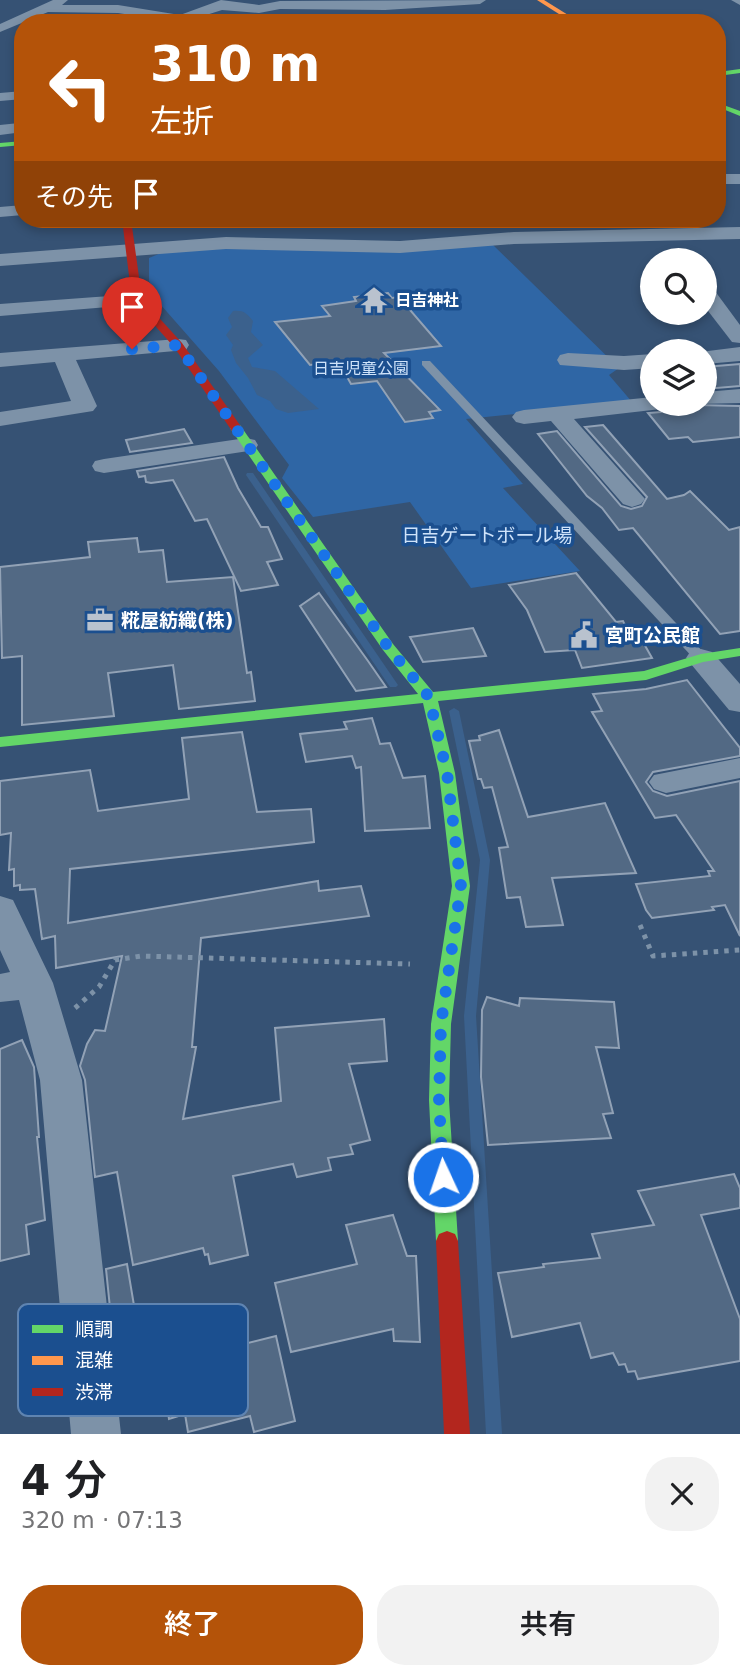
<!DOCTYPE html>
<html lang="ja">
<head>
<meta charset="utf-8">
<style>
	body { margin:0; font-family:"DejaVu Sans","Noto Sans JP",sans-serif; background:#f2f2f2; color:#202124; height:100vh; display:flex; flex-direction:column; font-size:26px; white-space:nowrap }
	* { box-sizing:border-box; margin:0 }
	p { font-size:23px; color:#757577 }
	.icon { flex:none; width:38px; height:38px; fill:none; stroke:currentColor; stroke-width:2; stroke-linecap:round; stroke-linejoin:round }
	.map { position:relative; height:1434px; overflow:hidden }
	.side { display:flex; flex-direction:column; background:#fff; flex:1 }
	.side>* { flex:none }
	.banner { position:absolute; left:14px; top:14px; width:712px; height:214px; border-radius:28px; box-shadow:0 4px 10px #0003; background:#b45309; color:#fff; overflow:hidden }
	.tools { position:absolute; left:640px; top:248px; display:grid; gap:14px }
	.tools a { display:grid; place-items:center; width:77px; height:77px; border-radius:50%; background:#fff; box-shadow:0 4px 10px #0003; font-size:35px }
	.pin { position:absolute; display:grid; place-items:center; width:60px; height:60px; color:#fff; margin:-72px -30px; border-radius:50% 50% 50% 0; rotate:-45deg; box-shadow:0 0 7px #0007 }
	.pin .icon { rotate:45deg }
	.me { position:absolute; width:77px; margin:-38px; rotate:357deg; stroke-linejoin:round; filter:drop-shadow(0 0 5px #0008) }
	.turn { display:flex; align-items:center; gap:24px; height:147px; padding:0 21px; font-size:32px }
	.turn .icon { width:91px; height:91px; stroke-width:2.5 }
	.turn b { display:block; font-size:49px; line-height:60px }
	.then { display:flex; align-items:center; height:66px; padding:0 21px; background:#0003; gap:14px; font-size:26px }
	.round { display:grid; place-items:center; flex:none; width:74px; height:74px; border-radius:28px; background:#f2f2f2 }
	.head { display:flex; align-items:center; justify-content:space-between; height:119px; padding:0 21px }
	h1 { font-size:42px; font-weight:600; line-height:52px }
	.primary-button { display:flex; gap:14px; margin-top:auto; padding:14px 21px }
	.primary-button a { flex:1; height:80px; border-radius:28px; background:#b45309; color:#fff; font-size:28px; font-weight:600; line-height:80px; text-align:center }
	.primary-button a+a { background:#f2f2f2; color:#202124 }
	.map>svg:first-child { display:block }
	.green { fill:#2f66a5 }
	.water { fill:#3b618d }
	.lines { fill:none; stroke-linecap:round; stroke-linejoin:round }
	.stream { fill:#3b618d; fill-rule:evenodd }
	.building { fill:#526984; stroke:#92a2b6; stroke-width:2 }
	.path { stroke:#7d92a8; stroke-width:5; stroke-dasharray:4.5 6; stroke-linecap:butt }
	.lane { fill:#7d92a8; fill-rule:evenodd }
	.street { fill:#7d92a8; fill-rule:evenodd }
	.fast { fill:#63d668; fill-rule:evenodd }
	.slow { fill:#ff974d; fill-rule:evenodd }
	.jam { fill:#b3261e; fill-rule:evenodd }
	.route { stroke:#1a73e8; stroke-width:12; stroke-dasharray:0 21.6 }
	.labels { text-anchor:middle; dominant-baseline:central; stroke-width:7; stroke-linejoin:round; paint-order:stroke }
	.far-poi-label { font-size:16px; font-weight:bold; fill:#fff; stroke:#1b4f8f; text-anchor:start }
	.far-park-label { font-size:16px; fill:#cfe3fa; stroke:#1b4f8f }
	.park-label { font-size:19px; fill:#cfe3fa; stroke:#1b4f8f }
	.poi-label { font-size:19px; font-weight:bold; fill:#fff; stroke:#1b4f8f; text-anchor:start }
	.key { fill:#1b4f8f; stroke:#5f84b1; stroke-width:2 }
	.key-label { font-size:19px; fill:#fff }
</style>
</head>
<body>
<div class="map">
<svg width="740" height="1434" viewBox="0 0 740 1434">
	<rect width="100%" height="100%" fill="#365274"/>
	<polygon class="green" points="492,244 619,368 609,375 632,402 466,419 523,484 503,488 580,571 471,588 410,502 313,517 282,478 289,465 219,371 160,304 149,281 149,258 161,253 258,246"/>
	<path class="water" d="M 233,311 C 243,310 247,313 253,321 L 251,332 L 263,345 L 248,358 L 252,367 L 275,371 L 319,409 L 288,413 L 276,409 L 270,401 L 257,395 L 248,378 L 236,363 L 231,350 L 233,345 L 226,335 L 232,327 L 228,318 Z"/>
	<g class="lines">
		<g class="stream">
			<polygon points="247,473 253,473 398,685 396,687 390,687 246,475"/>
			<polygon points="454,708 459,711 490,860 476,1016 502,1434 486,1434 464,1016 480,860 449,711"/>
		</g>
	</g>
	<g class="building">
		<polygon points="388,293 392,298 399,297 441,346 384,353 440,410 429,412 433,418 405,422 377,381 351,384 338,361 310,365 275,322 330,316 322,306 356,301 354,297"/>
		<polygon points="740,364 740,386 705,389 705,367"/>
		<polygon points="696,405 740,406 740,437 693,442 688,437 669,439 648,413 661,412 665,408"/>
		<polygon points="603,425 667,499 684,495 690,491 729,530 740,527 740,631 720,634 633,528 619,530 602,508 587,496 538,434 557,431 621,506 631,509 642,506 647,497 585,427"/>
		<polygon points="184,429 192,443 130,452 126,440"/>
		<polygon points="224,457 238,488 261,527 268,527 282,559 267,562 278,585 241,591 207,519 195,521 173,480 151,483 146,482 145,476 139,477 137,471"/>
		<polygon points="137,538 139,552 163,550 167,582 233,577 247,673 251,672 255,701 179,709 173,665 108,673 114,716 22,725 22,656 2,658 0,567 90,557 88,542"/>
		<polygon points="576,573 616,622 623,621 633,642 643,642 652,658 582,668 575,650 545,652 527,610 509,585"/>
		<polygon points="319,593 368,661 386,687 356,691 300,606"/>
		<polygon points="473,628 486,656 423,662 410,637"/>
		<polygon points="687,680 740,748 740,756 653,772 646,782 653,791 667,796 740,781 740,936 725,905 712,907 714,910 652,918 646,910 636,884 710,876 708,871 714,871 676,815 655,818 592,712 602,711 593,694 646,689"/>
		<polygon points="372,718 380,744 390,743 403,778 425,776 430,828 365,831 361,767 356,768 352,756 306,762 300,734 347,729 344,722"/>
		<polygon points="499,730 528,817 605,803 636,873 552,878 563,925 526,927 520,897 507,898 499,848 508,847 492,787 484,788 481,779 478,779 469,741 480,740 479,736"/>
		<polygon points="242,732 257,812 311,809 314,842 70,869 68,923 318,881 319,891 361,886 369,916 201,938 192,1047 196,1047 183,1119 281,1101 275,1028 384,1019 387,1061 349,1064 370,1140 350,1145 353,1154 328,1158 331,1170 297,1177 293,1164 233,1176 248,1255 210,1264 208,1254 205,1255 203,1248 133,1265 117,1172 95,1177 85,1080 80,1066 87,1044 95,1030 105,1031 122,956 56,968 55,936 42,939 35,889 20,890 20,885 14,886 14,869 9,870 11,833 0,835 0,781 90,770 98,811 189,799 182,738"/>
		<polygon points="487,997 519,1006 520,998 614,1002 619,1048 596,1047 613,1113 603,1114 611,1138 488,1145 481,1077 482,1010"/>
		<polygon points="22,1040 34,1067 39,1137 37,1137 45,1220 26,1225 29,1254 0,1261 0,1049"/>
		<polygon points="734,1174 740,1188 740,1208 701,1215 740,1319 740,1361 638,1379 635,1371 628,1372 625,1364 619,1365 613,1353 591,1358 580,1323 512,1337 498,1273 544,1267 543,1264 600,1258 592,1234 654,1225 638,1191"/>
		<polygon points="393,1215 407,1256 416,1256 420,1342 394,1341 393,1329 291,1352 275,1283 357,1264 346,1225"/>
		<polygon points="127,1264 139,1335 188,1323 195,1356 276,1336 295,1421 254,1432 250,1416 188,1432 185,1414 169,1419 166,1400 140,1406 134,1378 122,1381 113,1337 106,1269"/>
	</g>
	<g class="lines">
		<g class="path">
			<polyline points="640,925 653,956 740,950"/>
			<polyline points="75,1008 99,987 115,960 141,956 410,964"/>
		</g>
		<polygon class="lane" points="422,361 430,361 706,655 708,658 706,661 696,661 422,365"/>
		<g class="street">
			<polygon points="53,0 68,0 62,5 118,5 180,15 221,0 259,5 280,1 486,0 480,4 385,10 280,9 259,13 222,10 181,23 118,13 48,12 0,32 0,24"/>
			<polygon points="731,0 740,0 740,5"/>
			<polygon points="23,91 23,99 0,101 0,93"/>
			<polygon points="19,123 23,124 23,132 0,135 0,125"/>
			<rect x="718" y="174" width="22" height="10"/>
			<polygon points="23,205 23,215 0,217 0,207"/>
			<polygon points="740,227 740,239 514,244 400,253 226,249 0,266 0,254 226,237 400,241 514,232"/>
			<polygon points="705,285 712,287 740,325 740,343 732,342 705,307"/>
			<polygon points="137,294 144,296 147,300 144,304 0,316 0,304"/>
			<polygon points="178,339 186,340 189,345 186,350 76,360 97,406 93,411 0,426 0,412 71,401 55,362 0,367 0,353"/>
			<polygon points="740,347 740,361 705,364 705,352 700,352"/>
			<polygon points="568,353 624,356 653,354 653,368 624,370 560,365 557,360 560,355"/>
			<polygon points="740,389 740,403 698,404 705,404 705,392"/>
			<polygon points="653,397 653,404 664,404 661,409 574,419 645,499 641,504 632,507 623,504 551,421 524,424 516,422 512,417 516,412 524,410"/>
			<polygon points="246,438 255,440 258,445 255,450 104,473 95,471 92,466 95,461 104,459"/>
			<polygon points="701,649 712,652 740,684 740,712 729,710 686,658 690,652"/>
			<polygon points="740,758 740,778 666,793 654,789 649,782 654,775"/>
			<polygon points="0,896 13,900 53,983 82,1080 121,1434 71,1434 40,1080 19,1000 0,1002 0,974 10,972 0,950"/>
		</g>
		<g class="fast">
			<polygon points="740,69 740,73 718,76 718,72"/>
			<polygon points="718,103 740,111 740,116 718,107"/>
			<polygon points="23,141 23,145 0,147 0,143"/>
			<polygon points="236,424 240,425 393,644 433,692 644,671 701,654 740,648 740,656 703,662 646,680 438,701 455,773 470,886 451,1024 449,1100 458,1241 455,1248 447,1251 439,1248 436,1241 429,1100 431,1024 452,886 439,773 423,703 0,747 0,737 418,694 383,650 230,428"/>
		</g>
		<polygon class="slow" points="537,0 544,0 581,23 573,23"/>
		<g class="jam">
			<polygon points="122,219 131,219 142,299 182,343 242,428 240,431 232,431 174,347 132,300"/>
			<polygon points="447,1231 455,1234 458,1241 470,1434 444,1434 436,1241 439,1234"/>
		</g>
	</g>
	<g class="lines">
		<polyline class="route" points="132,349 178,345 388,647 429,697 447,773 461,886 441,1024 439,1100 443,1177"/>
	</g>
	<defs>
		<symbol id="temple-bare" viewBox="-9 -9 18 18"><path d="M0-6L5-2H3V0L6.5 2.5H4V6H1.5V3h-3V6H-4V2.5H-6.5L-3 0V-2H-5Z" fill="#b9c2ce" stroke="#1b4f8f" stroke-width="2.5" paint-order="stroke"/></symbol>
		<symbol id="office-bare" viewBox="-9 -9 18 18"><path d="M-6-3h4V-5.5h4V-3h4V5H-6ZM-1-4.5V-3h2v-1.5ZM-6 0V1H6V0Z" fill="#b9c2ce" stroke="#1b4f8f" stroke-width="2.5" paint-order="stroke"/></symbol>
		<symbol id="civic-bare" viewBox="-9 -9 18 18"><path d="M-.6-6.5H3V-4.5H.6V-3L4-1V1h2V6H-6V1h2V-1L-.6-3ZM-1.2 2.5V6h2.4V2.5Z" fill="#b9c2ce" stroke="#1b4f8f" stroke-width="2.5" paint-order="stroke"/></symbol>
	</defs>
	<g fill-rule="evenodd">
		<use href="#temple-bare" x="355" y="281" width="38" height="38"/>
		<use href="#office-bare" x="81" y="601" width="38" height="38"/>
		<use href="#civic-bare" x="565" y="616" width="38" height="38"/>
	</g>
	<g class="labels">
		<g class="far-poi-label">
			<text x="395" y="300">日吉神社</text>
		</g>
		<g class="far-park-label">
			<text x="361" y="368">日吉児童公園</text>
		</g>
		<g class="park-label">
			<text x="487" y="535">日吉ゲートボール場</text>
		</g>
		<g class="poi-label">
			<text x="121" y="620">糀屋紡織(株)</text>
			<text x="605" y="635">宮町公民館</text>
		</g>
	</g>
	<rect x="18" y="1304" width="230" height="112" rx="10" class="key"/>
	<rect x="32" y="1325" width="31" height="8" fill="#63d668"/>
	<rect x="32" y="1356" width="31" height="9" fill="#ff974d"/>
	<rect x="32" y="1388" width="31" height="8" fill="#b3261e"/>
	<g class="key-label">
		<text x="75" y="1336">順調</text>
		<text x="75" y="1367">混雑</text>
		<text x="75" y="1399">渋滞</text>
	</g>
</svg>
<div class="tools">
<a><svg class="icon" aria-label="search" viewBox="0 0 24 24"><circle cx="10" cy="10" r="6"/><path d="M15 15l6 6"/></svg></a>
<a><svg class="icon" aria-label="layers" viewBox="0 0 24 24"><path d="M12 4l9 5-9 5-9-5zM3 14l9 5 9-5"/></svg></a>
</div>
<div class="pin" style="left:132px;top:349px;background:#d93025"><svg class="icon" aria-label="arrive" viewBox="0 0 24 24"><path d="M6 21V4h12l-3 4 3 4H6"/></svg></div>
<svg class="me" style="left:443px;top:1177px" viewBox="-20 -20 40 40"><circle r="17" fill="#1a73e8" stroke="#fff" stroke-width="3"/><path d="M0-11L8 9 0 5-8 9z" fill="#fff"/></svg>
<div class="banner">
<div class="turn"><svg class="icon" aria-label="left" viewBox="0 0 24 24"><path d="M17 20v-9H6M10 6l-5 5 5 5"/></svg><div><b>310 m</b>左折</div></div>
<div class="then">その先<svg class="icon" aria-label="arrive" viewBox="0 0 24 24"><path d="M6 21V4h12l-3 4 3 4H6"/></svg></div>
</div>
</div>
<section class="side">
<div class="head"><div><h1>4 分</h1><p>320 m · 07:13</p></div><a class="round"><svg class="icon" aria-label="close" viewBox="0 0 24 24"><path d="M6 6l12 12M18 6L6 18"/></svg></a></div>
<div class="primary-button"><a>終了</a><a>共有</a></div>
</section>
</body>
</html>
